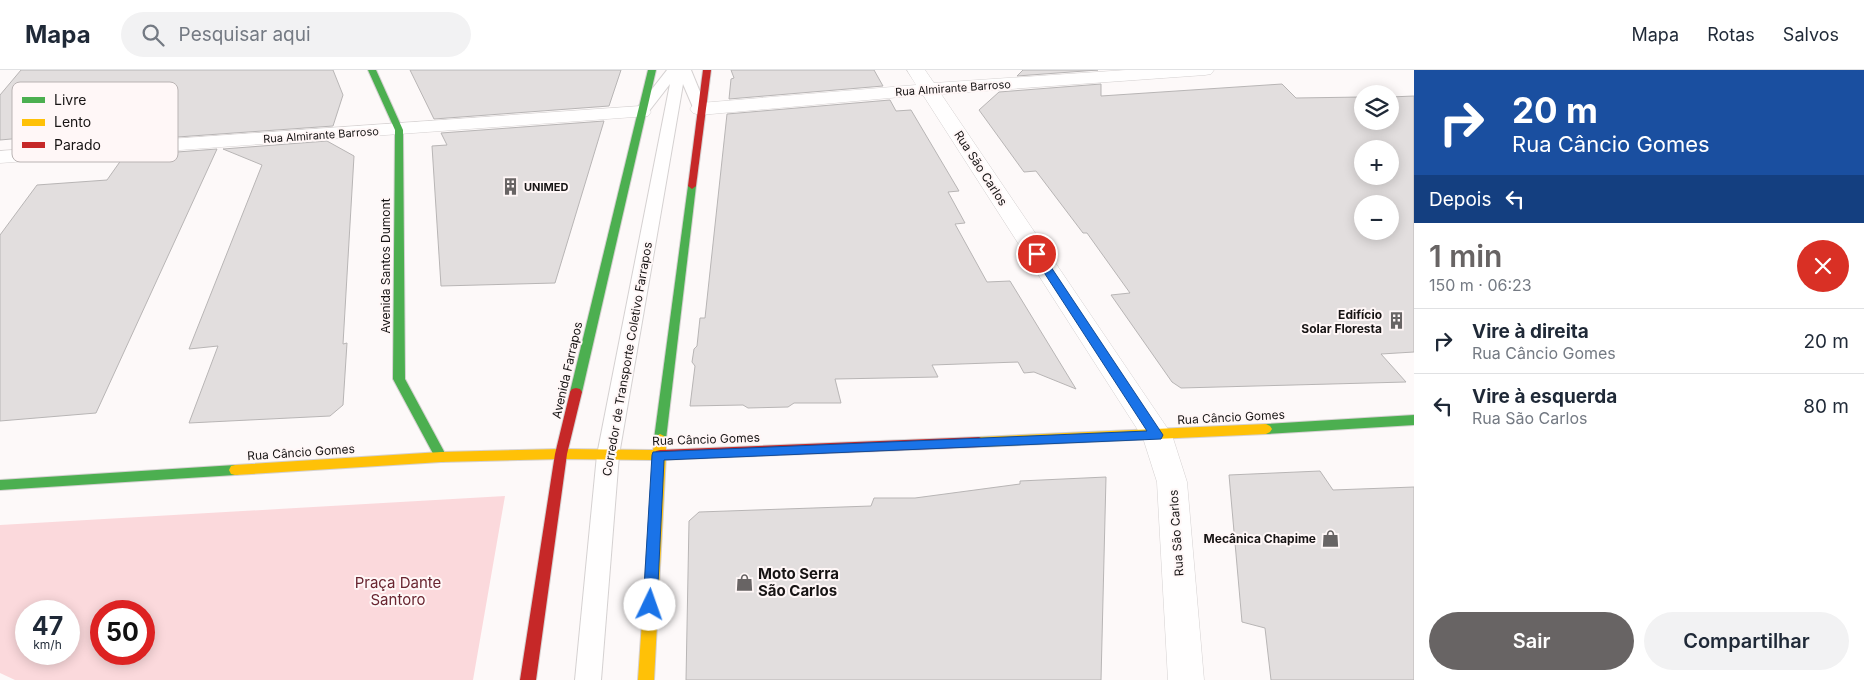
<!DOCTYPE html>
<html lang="pt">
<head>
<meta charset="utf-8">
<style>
	body { margin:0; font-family:Inter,sans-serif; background:#f2f2f3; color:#1f2937; height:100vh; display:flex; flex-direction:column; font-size:19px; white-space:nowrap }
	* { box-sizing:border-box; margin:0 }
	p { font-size:16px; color:#747a83 }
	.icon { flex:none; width:28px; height:28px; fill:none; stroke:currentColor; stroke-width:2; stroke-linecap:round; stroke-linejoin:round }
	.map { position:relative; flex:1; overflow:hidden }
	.drawer { display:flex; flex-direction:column; background:#fff; width:450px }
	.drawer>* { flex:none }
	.top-card { background:#1a4fa0; color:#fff; overflow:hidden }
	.buttons { position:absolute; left:1354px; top:15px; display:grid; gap:10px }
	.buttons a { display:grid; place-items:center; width:45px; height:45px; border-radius:50%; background:#fff; box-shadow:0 2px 12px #0003; font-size:25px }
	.speed { position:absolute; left:15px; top:530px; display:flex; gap:10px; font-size:25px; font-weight:700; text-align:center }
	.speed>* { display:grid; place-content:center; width:65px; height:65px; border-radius:50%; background:#fff; box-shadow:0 2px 12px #0003; line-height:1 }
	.speed small { font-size:12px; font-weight:400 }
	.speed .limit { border:8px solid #d22; background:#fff; color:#111 }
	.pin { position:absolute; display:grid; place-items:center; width:42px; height:42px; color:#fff; margin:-21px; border:2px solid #fff; border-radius:50%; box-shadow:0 1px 5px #0007 }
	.me { position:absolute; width:55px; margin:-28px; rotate:3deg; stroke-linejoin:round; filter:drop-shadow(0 0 4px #0008) }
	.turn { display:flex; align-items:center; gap:18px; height:105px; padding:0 15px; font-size:22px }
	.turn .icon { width:65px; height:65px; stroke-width:2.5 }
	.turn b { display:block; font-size:35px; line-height:42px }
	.then { display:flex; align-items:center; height:48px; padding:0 15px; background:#0003; gap:10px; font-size:19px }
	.round { display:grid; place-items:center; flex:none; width:52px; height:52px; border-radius:26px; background:#f2f2f3 }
	.head { display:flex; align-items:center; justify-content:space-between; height:85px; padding:0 15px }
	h1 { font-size:30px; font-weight:600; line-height:38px; color:#686464 }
	.action { display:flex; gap:10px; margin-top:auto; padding:10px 15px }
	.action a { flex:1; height:58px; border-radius:30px; background:#686464; color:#fff; font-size:20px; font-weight:600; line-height:58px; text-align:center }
	.action a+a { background:#f2f2f3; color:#1f2937 }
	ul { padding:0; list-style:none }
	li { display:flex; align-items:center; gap:15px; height:65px; padding:0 15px; border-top:1px solid #e0e1e3 }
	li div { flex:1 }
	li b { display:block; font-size:19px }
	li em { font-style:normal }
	header { display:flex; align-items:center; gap:30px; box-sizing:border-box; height:70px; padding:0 25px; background:#fff; border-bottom:1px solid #e0e1e3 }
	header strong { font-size:24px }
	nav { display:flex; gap:28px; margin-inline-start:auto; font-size:18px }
	.search { width:350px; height:45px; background:#f2f2f3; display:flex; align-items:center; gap:12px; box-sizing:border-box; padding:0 18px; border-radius:28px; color:#747a83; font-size:19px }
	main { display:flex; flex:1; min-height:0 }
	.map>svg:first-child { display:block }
	.green { fill:#fbd9dc; fill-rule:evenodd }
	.building { fill:#e2dede; stroke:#b8b5b5; fill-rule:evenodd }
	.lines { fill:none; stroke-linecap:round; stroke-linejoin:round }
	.lane-casing { stroke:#d5d1d1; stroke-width:2 }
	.street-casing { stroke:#d5d1d1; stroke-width:1 }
	.fast-casing { stroke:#d5d1d1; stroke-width:2 }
	.slow-casing { stroke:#d5d1d1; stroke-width:2 }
	.jam-casing { stroke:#d5d1d1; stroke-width:2 }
	.lane { fill:#fffefe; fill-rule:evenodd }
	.street { fill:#fffefe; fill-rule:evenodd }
	.fast { fill:#4caf50; fill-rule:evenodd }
	.slow { fill:#ffc107; fill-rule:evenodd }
	.jam { fill:#c62828; fill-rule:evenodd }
	.route { fill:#1a73e8; stroke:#114b97 }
	.labels { text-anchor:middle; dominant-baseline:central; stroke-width:4; stroke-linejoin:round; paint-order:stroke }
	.far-street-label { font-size:11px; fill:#171414; stroke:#fff7f7 }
	.far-poi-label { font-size:11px; font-weight:bold; fill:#171414; stroke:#fff7f7; text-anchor:start }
	.street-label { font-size:12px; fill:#171414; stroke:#fff7f7 }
	.poi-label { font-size:12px; font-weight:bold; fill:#171414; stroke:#fff7f7; text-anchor:end }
	.near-poi-label { font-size:15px; font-weight:bold; fill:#171414; stroke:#fff7f7; text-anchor:start }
	.near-park-label { font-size:15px; fill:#692530; stroke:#fff7f7 }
	.key { fill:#fff7f7; stroke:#b9b3b3; stroke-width:1 }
	.key-label { font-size:14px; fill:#171414 }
</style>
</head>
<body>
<header>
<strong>Mapa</strong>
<div class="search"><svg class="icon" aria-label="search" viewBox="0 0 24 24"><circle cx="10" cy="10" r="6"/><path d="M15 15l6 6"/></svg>Pesquisar aqui</div>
<nav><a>Mapa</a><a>Rotas</a><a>Salvos</a></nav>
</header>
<main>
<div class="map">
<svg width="1414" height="610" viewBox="0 0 1414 610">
	<rect width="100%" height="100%" fill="#fdf9f9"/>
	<path class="green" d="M 505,426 L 473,610 L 15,610 L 0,603 L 0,455 ZM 26,541 L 69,541 L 69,584 L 26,584 ZM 101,541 L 144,541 L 144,584 L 101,584 Z"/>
	<g class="building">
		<polygon points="21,0 333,0 343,25 333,56 135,70 149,49 53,55 45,66 0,70 0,25"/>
		<polygon points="410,0 621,0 609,36 434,49"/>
		<polygon points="731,0 874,0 883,16 729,29 731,9 734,8"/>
		<polygon points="1023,0 1098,0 1017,6"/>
		<path d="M 1101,14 L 1101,26 L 1282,14 L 1296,28 L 1362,27 L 1362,51 L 1390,51 L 1390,27 L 1414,26 L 1414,282 L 1381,284 L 1406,312 L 1181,318 L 1172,312 L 1111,225 L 1130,223 L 1087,163 L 1083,163 L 1036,101 L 1024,102 L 979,40 L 999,22 ZM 1362,79 L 1390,79 L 1390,106 L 1362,106 ZM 1362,134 L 1390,134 L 1390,161 L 1362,161 Z"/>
		<polygon points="890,30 896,41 911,40 959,121 948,122 965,153 955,154 987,212 1010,211 1076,319 1034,302 1024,303 1018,292 932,295 938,307 835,309 841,333 794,333 788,337 748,338 743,335 690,336 695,296 692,292 694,279 697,276 700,248 705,248 727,44"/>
		<polygon points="604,51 555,213 441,216 432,76 447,75 441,63"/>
		<polygon points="327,71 354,86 343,274 347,273 343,335 330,346 189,353 218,276 189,279 262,95 223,79"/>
		<polygon points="217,79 96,343 0,351 0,165 37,115 107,110 124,86"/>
		<polygon points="1320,401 1333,420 1414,417 1414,610 1271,610 1265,558 1242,552 1229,405"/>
		<polygon points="1106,407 1101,610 686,610 689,451 699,442 871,436 874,428 915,428 1020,414 1020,411"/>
	</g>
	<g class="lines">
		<defs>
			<polygon id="lane" points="667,0 691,0 707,39 700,43 695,42 683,14 619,385 601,610 575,610 597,385 670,14 646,45 636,45 634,42"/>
			<g id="street">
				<polygon points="907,0 925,0 934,13 1126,0 1214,0 1211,4 1205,5 941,24 1172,365 1187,412 1204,610 1168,610 1157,412 1143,368 923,25 700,45 693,43 690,39 693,35 700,33 916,15"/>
				<polygon points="641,36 648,38 651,42 648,46 0,93 0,81"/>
			</g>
			<g id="fast">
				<polygon points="368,0 376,0 403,60 405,309 447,387 445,391 441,392 437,391 393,309 395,60"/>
				<polygon points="648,0 656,0 582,322 580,325 572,325 570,322"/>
				<polygon points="692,113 696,116 666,369 664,372 660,374 656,372 654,369 688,116"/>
				<polygon points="1414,345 1414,355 1266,364 1262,362 1260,359 1262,356 1266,354"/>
				<polygon points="235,395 239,396 241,400 239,404 235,405 0,420 0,410"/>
			</g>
			<g id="slow">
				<polygon points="1266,354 1270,356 1272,359 1270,362 1266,364 979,377 975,375 973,372 975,369 979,367"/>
				<polygon points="660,364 664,366 666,369 666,385 654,610 638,610 653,390 561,389 441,392 235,405 231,404 229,400 231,396 235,395 441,382 561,379 653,380 656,366"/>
			</g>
			<g id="jam">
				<polygon points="703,0 711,0 696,116 692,119 688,116"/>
				<polygon points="576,318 580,319 582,322 567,384 536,610 520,610 555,384 570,322 572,319"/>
				<polygon points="979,367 983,369 985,372 983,375 979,377 660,390 656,389 654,385 656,381 660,380"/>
			</g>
		</defs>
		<use href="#lane" class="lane-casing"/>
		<use href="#street" class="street-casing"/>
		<use href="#fast" class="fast-casing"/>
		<use href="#slow" class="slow-casing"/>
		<use href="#jam" class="jam-casing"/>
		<use href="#lane" class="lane"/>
		<use href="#street" class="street"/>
		<use href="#fast" class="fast"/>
		<use href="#slow" class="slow"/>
		<use href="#jam" class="jam"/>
	</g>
	<polygon class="route" points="1037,181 1041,182 1163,365 1161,369 664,390 657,535 655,540 650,542 645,540 643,535 652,385 653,382 1147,361 1032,184"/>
	<defs>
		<symbol id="building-bare" viewBox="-9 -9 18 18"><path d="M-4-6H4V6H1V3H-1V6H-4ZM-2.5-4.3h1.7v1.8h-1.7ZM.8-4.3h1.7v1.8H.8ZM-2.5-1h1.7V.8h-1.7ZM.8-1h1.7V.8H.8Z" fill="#686464" stroke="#fff7f7" stroke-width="2.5" paint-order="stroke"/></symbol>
		<symbol id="shop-bare" viewBox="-9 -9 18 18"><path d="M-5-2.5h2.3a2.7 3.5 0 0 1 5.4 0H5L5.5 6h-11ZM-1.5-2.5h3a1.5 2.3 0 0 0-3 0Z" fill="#686464" stroke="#fff7f7" stroke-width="2.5" paint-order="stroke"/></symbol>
	</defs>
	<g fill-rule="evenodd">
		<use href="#building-bare" x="498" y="104" width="25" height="25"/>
		<use href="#building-bare" x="1384" y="238" width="25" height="25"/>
		<use href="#shop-bare" x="1318" y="456" width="25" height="25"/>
		<use href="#shop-bare" x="732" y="500" width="25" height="25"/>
	</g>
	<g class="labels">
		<g class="far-street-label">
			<text transform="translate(953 18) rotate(-4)">Rua Almirante Barroso</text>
			<text transform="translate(321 65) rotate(-4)">Rua Almirante Barroso</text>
		</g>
		<g class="far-poi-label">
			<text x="524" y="117">UNIMED</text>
		</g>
		<g class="street-label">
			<text transform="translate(981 98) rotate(57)">Rua São Carlos</text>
			<text transform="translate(385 196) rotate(-90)">Avenida Santos Dumont</text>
			<text transform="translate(627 289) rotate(-80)">Corredor de Transporte Coletivo Farrapos</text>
			<text transform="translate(567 300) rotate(-77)">Avenida Farrapos</text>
			<text transform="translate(1231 347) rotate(-3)">Rua Câncio Gomes</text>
			<text transform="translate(706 369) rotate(-2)">Rua Câncio Gomes</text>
			<text transform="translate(301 382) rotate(-4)">Rua Câncio Gomes</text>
			<text transform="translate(1176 463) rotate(-94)">Rua São Carlos</text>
		</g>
		<g class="poi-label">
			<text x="1382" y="244">Edifício<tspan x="1382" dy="14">Solar Floresta</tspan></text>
			<text x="1316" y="468">Mecânica Chapime</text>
		</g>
		<g class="near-poi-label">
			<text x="758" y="503">Moto Serra<tspan x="758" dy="17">São Carlos</tspan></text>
		</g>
		<g class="near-park-label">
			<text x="398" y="512">Praça Dante<tspan x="398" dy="17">Santoro</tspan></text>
		</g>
	</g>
	<rect x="12" y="12" width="166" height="80" rx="8" class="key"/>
	<rect x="22" y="27" width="23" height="6" fill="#4caf50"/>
	<rect x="22" y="49" width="23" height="7" fill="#ffc107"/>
	<rect x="22" y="72" width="23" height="6" fill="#c62828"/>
	<g class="key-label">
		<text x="54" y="35">Livre</text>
		<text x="54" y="57">Lento</text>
		<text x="54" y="80">Parado</text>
	</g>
</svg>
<div class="buttons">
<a><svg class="icon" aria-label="layers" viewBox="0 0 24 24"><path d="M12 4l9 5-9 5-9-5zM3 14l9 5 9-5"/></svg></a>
<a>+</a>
<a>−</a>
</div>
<div class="speed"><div>47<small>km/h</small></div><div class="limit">50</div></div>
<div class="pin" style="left:1037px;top:184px;background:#d93025"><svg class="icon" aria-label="arrive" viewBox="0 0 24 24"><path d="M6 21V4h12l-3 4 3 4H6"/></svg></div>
<svg class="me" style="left:650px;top:535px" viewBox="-20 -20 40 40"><circle r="19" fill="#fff"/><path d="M0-13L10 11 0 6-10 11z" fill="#1a73e8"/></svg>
</div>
<section class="drawer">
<div class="top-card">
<div class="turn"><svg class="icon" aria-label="right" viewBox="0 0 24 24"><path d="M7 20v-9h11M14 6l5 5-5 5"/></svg><div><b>20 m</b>Rua Câncio Gomes</div></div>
<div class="then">Depois<svg class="icon" aria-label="left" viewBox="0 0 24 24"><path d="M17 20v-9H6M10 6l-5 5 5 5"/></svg></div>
</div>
<div class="head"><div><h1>1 min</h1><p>150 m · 06:23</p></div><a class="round" style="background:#d93025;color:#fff"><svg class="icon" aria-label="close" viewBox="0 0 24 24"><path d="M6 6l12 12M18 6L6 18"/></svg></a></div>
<ul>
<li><svg class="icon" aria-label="right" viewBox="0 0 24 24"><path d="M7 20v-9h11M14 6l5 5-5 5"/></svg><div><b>Vire à direita</b><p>Rua Câncio Gomes</p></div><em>20 m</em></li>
<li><svg class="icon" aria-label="left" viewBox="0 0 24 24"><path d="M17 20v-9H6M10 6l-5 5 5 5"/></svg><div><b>Vire à esquerda</b><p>Rua São Carlos</p></div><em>80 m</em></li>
</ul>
<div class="action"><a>Sair</a><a>Compartilhar</a></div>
</section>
</main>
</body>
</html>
